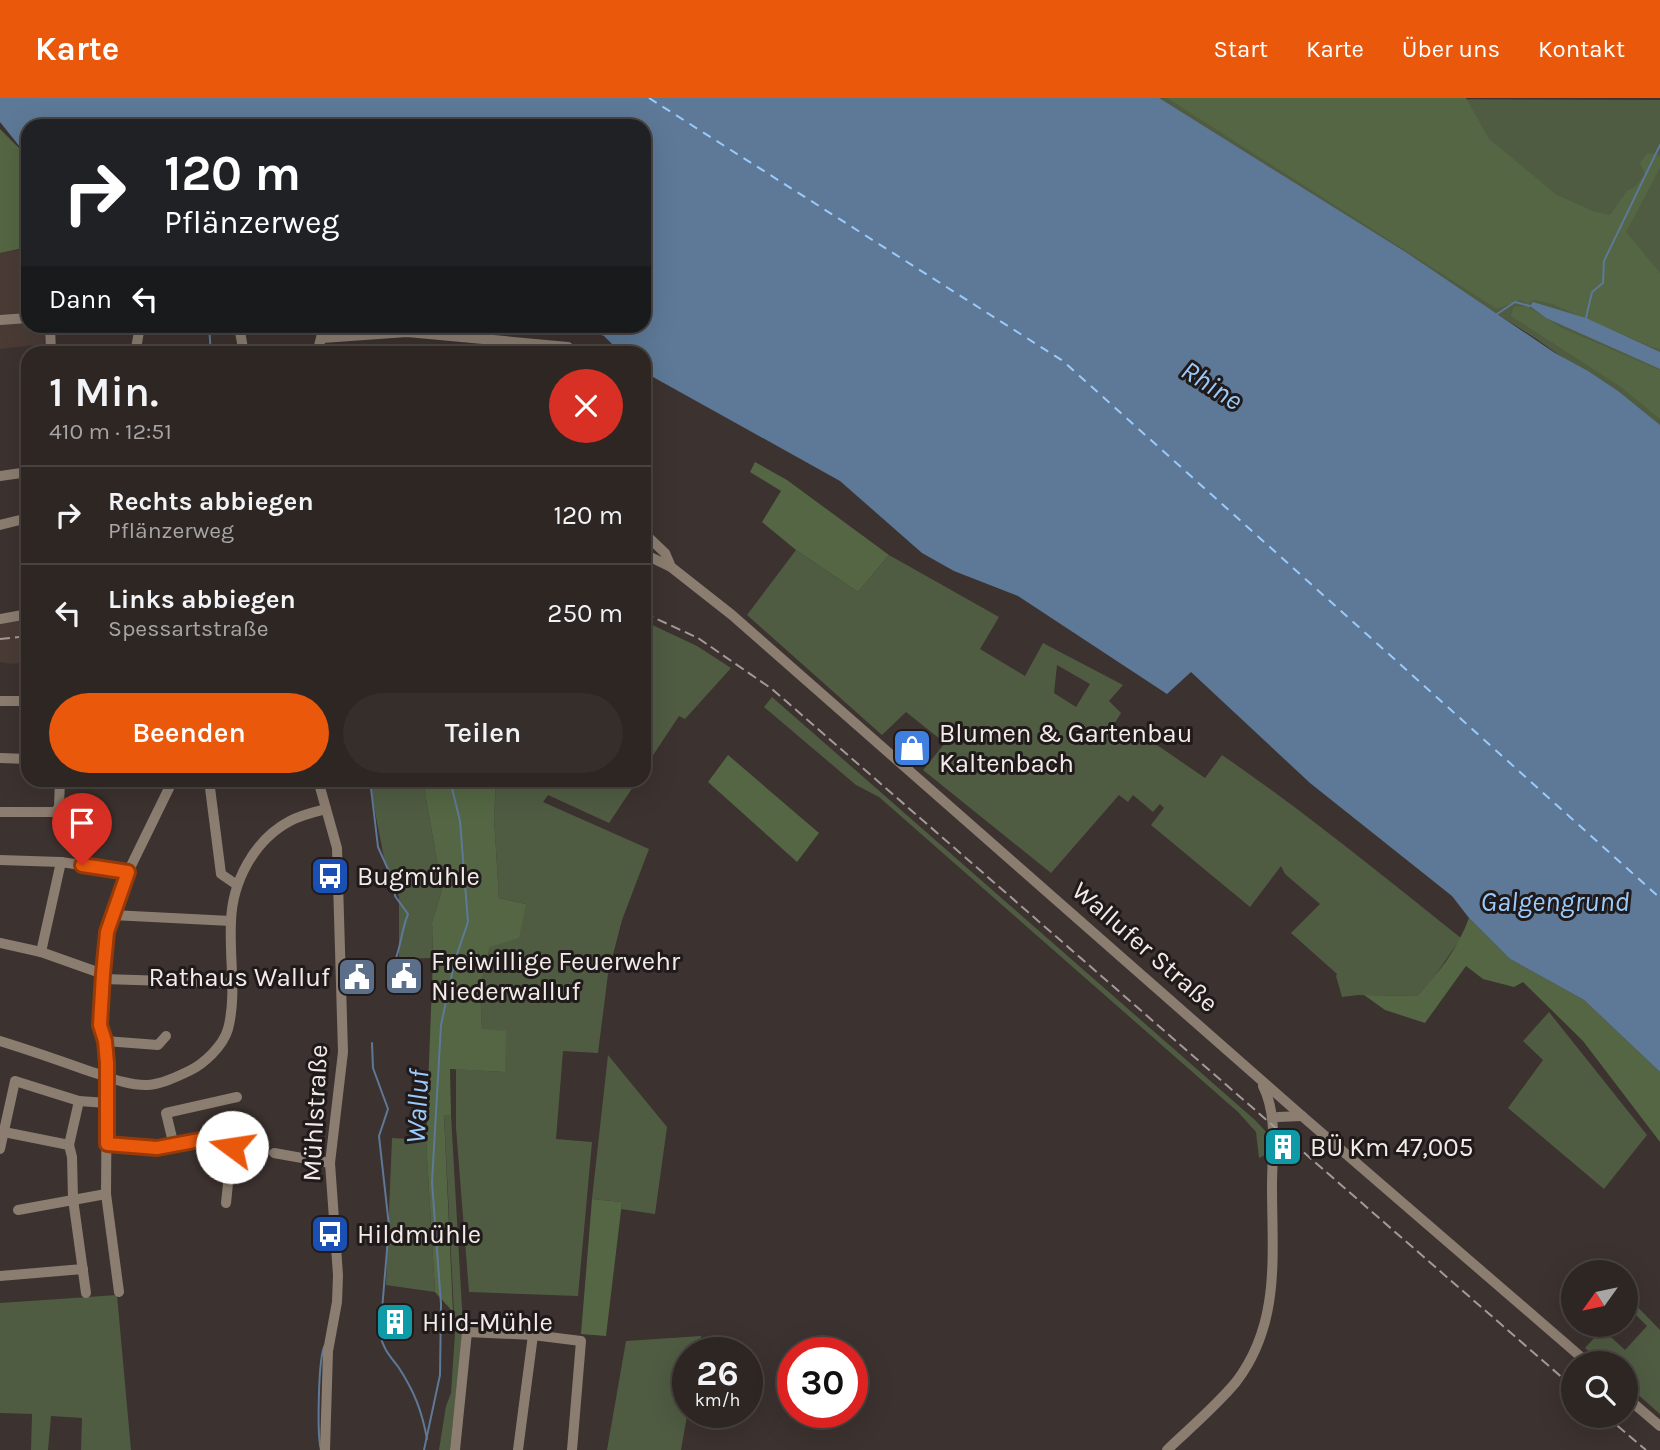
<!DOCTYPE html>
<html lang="de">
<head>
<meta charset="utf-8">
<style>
	body { margin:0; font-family:Karla,sans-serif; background:#352e2b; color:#f1f3f6; height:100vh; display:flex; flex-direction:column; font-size:26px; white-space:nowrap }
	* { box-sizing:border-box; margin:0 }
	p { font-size:23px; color:#a7a5a6 }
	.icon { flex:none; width:38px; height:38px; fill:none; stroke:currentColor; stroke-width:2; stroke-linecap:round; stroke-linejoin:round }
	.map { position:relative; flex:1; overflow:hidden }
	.side { position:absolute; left:21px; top:248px; width:630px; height:441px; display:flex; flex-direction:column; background:#2d2623; border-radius:21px; box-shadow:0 7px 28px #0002,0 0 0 2px #484341 }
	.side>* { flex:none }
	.top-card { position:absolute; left:21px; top:21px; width:630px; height:214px; border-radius:21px; box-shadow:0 7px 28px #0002,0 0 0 2px #484341; background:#202124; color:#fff; overflow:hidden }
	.needle { width:46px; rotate:237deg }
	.fabs { position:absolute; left:1561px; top:1162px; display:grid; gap:14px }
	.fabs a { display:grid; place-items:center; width:77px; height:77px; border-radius:50%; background:#2d2623; box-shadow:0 7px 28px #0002,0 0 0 2px #484341; font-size:35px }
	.speed { position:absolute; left:672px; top:1239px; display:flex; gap:14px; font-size:35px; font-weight:700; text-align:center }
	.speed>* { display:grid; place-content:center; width:91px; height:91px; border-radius:50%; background:#2d2623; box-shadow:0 7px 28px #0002,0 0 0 2px #484341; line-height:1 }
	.speed small { font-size:18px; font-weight:400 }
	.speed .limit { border:10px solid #d22; background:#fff; color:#111 }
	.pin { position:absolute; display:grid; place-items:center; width:60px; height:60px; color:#fff; margin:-72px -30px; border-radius:50% 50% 50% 0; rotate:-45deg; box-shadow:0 0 7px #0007 }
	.pin .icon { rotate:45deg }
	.me { position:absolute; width:77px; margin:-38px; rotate:284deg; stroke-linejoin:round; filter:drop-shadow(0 0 5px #0008) }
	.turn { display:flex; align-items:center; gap:24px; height:147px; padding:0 28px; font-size:32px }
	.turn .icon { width:91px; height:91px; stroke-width:2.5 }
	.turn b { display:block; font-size:49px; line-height:60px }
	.then { display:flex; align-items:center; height:66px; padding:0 28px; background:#0003; gap:14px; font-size:26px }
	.round { display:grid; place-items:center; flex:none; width:74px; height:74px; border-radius:37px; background:#352e2b }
	.summary { display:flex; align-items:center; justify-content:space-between; height:119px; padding:0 28px }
	h1 { font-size:42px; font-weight:600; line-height:52px }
	.primary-button { display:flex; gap:14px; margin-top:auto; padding:14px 28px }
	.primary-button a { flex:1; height:80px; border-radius:42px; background:#ea580c; color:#fff; font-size:28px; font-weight:600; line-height:80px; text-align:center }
	.primary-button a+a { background:#352e2b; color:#f1f3f6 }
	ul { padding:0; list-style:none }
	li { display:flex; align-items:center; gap:21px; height:98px; padding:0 28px; border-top:2px solid #484341 }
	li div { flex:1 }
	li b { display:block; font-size:26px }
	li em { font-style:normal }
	header { display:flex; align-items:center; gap:42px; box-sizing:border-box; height:98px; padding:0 35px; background:#ea580c; color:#fff }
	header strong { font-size:33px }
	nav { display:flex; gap:38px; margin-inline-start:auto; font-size:24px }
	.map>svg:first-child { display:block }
	.built { fill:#4a3b35 }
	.green { fill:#4f5c42; fill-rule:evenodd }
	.forest { fill:#546643 }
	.water { fill:#5d7997 }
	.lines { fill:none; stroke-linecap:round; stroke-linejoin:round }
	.stream { stroke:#5d7997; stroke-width:2 }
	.ferry { stroke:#9bcafc; stroke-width:2; stroke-dasharray:9 7; stroke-linecap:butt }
	.minor { stroke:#8b7d70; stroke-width:10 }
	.rail { stroke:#a39b99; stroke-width:2; stroke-dasharray:10 5; stroke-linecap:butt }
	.route-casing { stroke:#983908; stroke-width:18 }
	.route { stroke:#ea580c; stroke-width:12 }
	.labels { text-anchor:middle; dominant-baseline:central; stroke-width:6; stroke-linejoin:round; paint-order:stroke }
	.poi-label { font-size:26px; fill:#f2ebe9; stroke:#201b1a; text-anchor:start }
	.street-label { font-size:26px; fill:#f2ebe9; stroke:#201b1a }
	.water-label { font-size:28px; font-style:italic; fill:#9bcafc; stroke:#201b1a }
</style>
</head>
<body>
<header>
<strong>Karte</strong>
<nav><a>Start</a><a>Karte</a><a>Über uns</a><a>Kontakt</a></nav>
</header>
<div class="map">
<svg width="1660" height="1352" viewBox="0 0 1660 1352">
	<rect width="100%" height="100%" fill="#3c322f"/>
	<g class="built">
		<polygon points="28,150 28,216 0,218 0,155"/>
		<polygon points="28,222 28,228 46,228 44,246 0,251 0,224"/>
		<polygon points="28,520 28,564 11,566 0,564 0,526"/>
	</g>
	<g class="green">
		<polygon points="1155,0 1660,2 1660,329 1535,240"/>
		<path d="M 796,452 L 858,494 L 889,457 L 999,519 L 980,551 L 1025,578 L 1043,545 L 1123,587 L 1109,603 L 1121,615 L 1111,631 L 1135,646 L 1141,636 L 1205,680 L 1222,657 C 1305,714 1383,778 1461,840 L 1432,882 L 1417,898 L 1358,897 L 1342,899 L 1336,878 L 1337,876 L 1291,835 L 1320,806 L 1285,776 L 1281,768 L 1250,809 L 1151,727 L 1164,710 L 1160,706 L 1153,714 L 1133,697 L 1128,704 L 1119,697 L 1051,775 L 923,672 L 945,645 L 906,614 L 882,637 L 747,517 ZM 1057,567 L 1090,586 L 1076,609 L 1054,595 Z"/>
		<polygon points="644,523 697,548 731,570 685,621 679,618 644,671"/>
		<polygon points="772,599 1255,1022 1269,1037 1267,1056 1259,1060 1256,1034 1238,1014 879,699 856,687 764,609"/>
		<polygon points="369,683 423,683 442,792 432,824 433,860 399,861 399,799 384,760"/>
		<polygon points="496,683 637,683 609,725 548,697 543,704 649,751 622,822 608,876 598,955 563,953 556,1041 592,1044 578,1198 469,1194 456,1030 456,971 505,974 482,931 480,890 490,849 526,806 499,800 494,719"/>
		<polygon points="1549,914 1647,1037 1604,1091 1508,1010 1543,962 1523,943"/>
		<polygon points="608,957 667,1029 655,1116 621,1111 622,1104 592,1101"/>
		<polygon points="444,1017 451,1017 463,1228 450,1352 439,1352 446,1308 451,1295 455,1235"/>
		<polygon points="392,1040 426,1042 435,1194 386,1187"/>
		<polygon points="117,1197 131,1352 81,1352 82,1320 51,1318 48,1352 31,1352 32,1316 0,1315 0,1205"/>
		<polygon points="1626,1197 1660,1232 1660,1316 1626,1286 1626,1265 1602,1265 1585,1250 1602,1231 1625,1252 1647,1228 1626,1207"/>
		<polygon points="701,1238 698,1255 688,1255 688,1312 681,1352 607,1352 626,1243"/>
	</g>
	<g class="forest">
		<polygon points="1167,0 1466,0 1489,41 1557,97 1593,113 1610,117 1627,93 1635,89 1645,76 1640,65 1647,55 1657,56 1660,59 1660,70 1626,134 1660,175 1660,251 1649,248 1552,206 1533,202 1528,206 1520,202 1497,211"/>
		<polygon points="0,31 28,59 28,149 0,155"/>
		<polygon points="1527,208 1562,230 1660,272 1660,321 1621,289 1511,218 1514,209"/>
		<polygon points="755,364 787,382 889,457 858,494 796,452 762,424 781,393 750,374"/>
		<polygon points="728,657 819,735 797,764 708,684"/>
		<polygon points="423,683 496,683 494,719 499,800 526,806 519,840 490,849 480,890 482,931 506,933 505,974 450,971 451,1017 444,1017 453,1214 435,1194 426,1042 433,860 432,824 442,792"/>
		<path d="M 1469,820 L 1510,861 L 1584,902 L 1660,974 L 1660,1044 L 1583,943 L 1523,884 L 1514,889 L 1483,881 L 1466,868 L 1425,925 L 1385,912 L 1364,897 L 1417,898 C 1439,875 1458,850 1469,820 Z"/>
		<polygon points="592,1101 622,1104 606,1238 581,1236"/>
	</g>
	<g class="water">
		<polygon points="0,0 1159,0 1407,155 1555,255 1588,273 1618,293 1660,327 1660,974 1584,902 1510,861 1469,820 1452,798 1310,685 1191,574 1167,596 1018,498 954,473 922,455 840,383 644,274 644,256 621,255 604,238 578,228 644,228 644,28 28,28 28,59 0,24"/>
		<polygon points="1533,204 1586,220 1660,254 1660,271 1546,220 1530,208"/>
	</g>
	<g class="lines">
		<g class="stream">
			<polyline points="1497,216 1515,204 1530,208"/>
			<polyline points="1586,220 1592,194 1603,185 1604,163 1660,47"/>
			<polyline points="209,228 211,256"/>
			<path d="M 370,682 L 378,749 L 395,787 L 395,798 L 408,816 C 401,833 401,851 393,868"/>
			<path d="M 372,945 L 373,970 L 388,1011 L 379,1038 L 389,1128 L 380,1236 C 383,1251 390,1258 399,1270 C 414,1293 422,1313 427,1341"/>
			<polyline points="327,1118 331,1148"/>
			<path d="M 321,1352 C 317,1338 318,1258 325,1247"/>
			<polyline points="424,1352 440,1277 441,1206 432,1084 441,927 455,862 468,824 460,723 450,682"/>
		</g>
		<polyline class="ferry" points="649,0 1063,263 1660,800"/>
		<g class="minor">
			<polyline points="0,222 28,220"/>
			<polyline points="50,228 51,256"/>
			<polyline points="239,228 244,256"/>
			<polyline points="322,240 407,234 568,249"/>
			<polyline points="135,256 140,228"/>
			<polyline points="317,256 324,228"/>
			<polyline points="487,256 489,241"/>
			<polyline points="0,378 28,374"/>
			<polyline points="0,427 28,420"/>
			<polyline points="644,435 665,455 671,469"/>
			<polyline points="644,456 671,469 732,517 1302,1018 1588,1265"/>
			<polyline points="0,521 28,516"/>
			<polyline points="0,603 28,603"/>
			<polyline points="0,660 28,661"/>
			<polyline points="209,682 221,776 237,787"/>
			<polyline points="318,682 337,750 343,954 330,1065 338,1177 337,1204 328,1253 325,1352"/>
			<polyline points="0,714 55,714 59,709 60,682"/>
			<polyline points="0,762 61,764 128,774"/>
			<polyline points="112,817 231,823"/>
			<polyline points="0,845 41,854 103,876"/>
			<polyline points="41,854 61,764"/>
			<polyline points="103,881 232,885"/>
			<path d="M 0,943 C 29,952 58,962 86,972 C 105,978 128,988 148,987 C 162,986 176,979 189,973 C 204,966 223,948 228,931 C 237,897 229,859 231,824 C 232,784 254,742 290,723 C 301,717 314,714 326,711"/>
			<polyline points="105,943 158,947 166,938"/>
			<polyline points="1278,1019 1302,1018"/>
			<polyline points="4,1034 69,1047 72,1059 73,1101 86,1195"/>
			<polyline points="107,1046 157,1050 221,1038 229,1040 232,1047 226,1105"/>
			<polyline points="69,1047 79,1003"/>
			<polyline points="174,1048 166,1015 237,999"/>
			<polyline points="0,1051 15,983 79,1003 107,1005"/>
			<polyline points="274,1055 330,1065"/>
			<polyline points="18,1112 106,1096"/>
			<polyline points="0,1178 83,1171"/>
			<polyline points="119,1194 106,1096 107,965 105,943 100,927 107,834 128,774 173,682"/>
			<polyline points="1626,1299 1660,1328"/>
			<polyline points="455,1352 467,1234 533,1237 581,1243 572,1352"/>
			<polyline points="518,1352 533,1237"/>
			<path d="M 1167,1352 C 1190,1330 1216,1308 1236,1284 C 1281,1225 1272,1158 1272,1088 C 1272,1054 1278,1018 1263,988"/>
		</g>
		<g class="rail">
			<polyline points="644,515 698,540 772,591 1573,1289"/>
			<polyline points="0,541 28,538"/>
			<polyline points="1606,1318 1646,1352"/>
		</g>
	</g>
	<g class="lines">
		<defs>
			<polyline id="route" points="82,767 128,774 107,834 103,876 100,927 105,943 107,965 107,1046 157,1050 221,1038 229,1040 232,1049"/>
		</defs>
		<use href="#route" class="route-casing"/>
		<use href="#route" class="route"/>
	</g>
	<defs>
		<symbol id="shop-square" viewBox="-11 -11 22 22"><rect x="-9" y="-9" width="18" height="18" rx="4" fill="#3f7fe0" stroke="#201b1a"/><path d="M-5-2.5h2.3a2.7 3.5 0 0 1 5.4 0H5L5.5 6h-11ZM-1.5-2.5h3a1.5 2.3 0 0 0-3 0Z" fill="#fff"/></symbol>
		<symbol id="bus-square" viewBox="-11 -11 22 22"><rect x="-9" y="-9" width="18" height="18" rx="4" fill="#1a4fb4" stroke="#201b1a"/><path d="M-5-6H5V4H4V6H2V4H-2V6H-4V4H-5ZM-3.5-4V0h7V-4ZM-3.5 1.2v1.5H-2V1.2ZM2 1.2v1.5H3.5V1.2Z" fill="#fff"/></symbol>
		<symbol id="civic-square" viewBox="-11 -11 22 22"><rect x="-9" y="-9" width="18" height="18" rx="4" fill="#5c6f8a" stroke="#201b1a"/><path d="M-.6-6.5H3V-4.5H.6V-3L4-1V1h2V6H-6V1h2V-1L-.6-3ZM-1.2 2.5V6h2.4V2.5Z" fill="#fff"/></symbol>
		<symbol id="building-square" viewBox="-11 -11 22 22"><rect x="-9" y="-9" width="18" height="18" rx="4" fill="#0f9aa8" stroke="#201b1a"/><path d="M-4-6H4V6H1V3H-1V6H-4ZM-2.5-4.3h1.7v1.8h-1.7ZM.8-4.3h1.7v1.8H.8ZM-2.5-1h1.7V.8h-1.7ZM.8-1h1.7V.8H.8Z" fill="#fff"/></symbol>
	</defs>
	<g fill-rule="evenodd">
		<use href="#shop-square" x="890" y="628" width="44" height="44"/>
		<use href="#bus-square" x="308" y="756" width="44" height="44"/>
		<use href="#civic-square" x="382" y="856" width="44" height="44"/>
		<use href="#civic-square" x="335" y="857" width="44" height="44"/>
		<use href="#building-square" x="1261" y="1027" width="44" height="44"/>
		<use href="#bus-square" x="308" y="1114" width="44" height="44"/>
		<use href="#building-square" x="373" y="1202" width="44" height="44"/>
	</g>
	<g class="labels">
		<g class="poi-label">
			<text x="939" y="635">Blumen &amp; Gartenbau<tspan x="939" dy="30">Kaltenbach</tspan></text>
			<text x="357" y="778">Bugmühle</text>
			<text x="431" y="863">Freiwillige Feuerwehr<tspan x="431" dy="30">Niederwalluf</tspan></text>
			<text x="330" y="879" text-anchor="end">Rathaus Walluf</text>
			<text x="1310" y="1049">BÜ Km 47,005</text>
			<text x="357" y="1136">Hildmühle</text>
			<text x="422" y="1224">Hild-Mühle</text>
		</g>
		<g class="street-label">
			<text transform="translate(1145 849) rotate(41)">Wallufer Straße</text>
			<text transform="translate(315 1015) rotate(-87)">Mühlstraße</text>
		</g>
		<g class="water-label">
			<text transform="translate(1212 287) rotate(33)">Rhine</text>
			<text x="1555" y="803">Galgengrund</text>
			<text transform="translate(417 1009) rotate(-87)">Walluf</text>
		</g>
	</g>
</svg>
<div class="fabs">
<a><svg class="needle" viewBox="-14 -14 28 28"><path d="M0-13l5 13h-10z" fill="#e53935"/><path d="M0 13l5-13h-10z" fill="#a7a5a6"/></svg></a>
<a><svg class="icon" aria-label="search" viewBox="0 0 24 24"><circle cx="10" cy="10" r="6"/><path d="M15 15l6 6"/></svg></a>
</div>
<div class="speed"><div>26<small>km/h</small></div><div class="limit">30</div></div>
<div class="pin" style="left:82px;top:767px;background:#d93025"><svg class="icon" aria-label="arrive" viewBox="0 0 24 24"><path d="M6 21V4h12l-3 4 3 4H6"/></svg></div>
<svg class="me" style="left:232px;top:1049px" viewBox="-20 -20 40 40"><circle r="19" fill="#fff"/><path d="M0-13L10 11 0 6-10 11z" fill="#ea580c"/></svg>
<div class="top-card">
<div class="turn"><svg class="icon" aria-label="right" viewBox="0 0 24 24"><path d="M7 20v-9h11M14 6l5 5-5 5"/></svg><div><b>120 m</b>Pflänzerweg</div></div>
<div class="then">Dann<svg class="icon" aria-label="left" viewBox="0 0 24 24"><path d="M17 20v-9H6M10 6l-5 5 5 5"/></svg></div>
</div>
<section class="side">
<div class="summary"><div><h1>1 Min.</h1><p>410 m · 12:51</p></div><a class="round" style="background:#d93025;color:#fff"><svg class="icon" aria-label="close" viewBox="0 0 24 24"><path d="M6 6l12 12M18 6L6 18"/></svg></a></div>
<ul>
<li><svg class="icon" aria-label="right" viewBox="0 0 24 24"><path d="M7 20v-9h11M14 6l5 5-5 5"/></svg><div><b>Rechts abbiegen</b><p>Pflänzerweg</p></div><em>120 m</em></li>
<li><svg class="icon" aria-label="left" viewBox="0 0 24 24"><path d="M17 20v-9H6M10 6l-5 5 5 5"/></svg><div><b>Links abbiegen</b><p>Spessartstraße</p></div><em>250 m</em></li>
</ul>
<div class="primary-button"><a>Beenden</a><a>Teilen</a></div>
</section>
</div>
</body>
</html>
